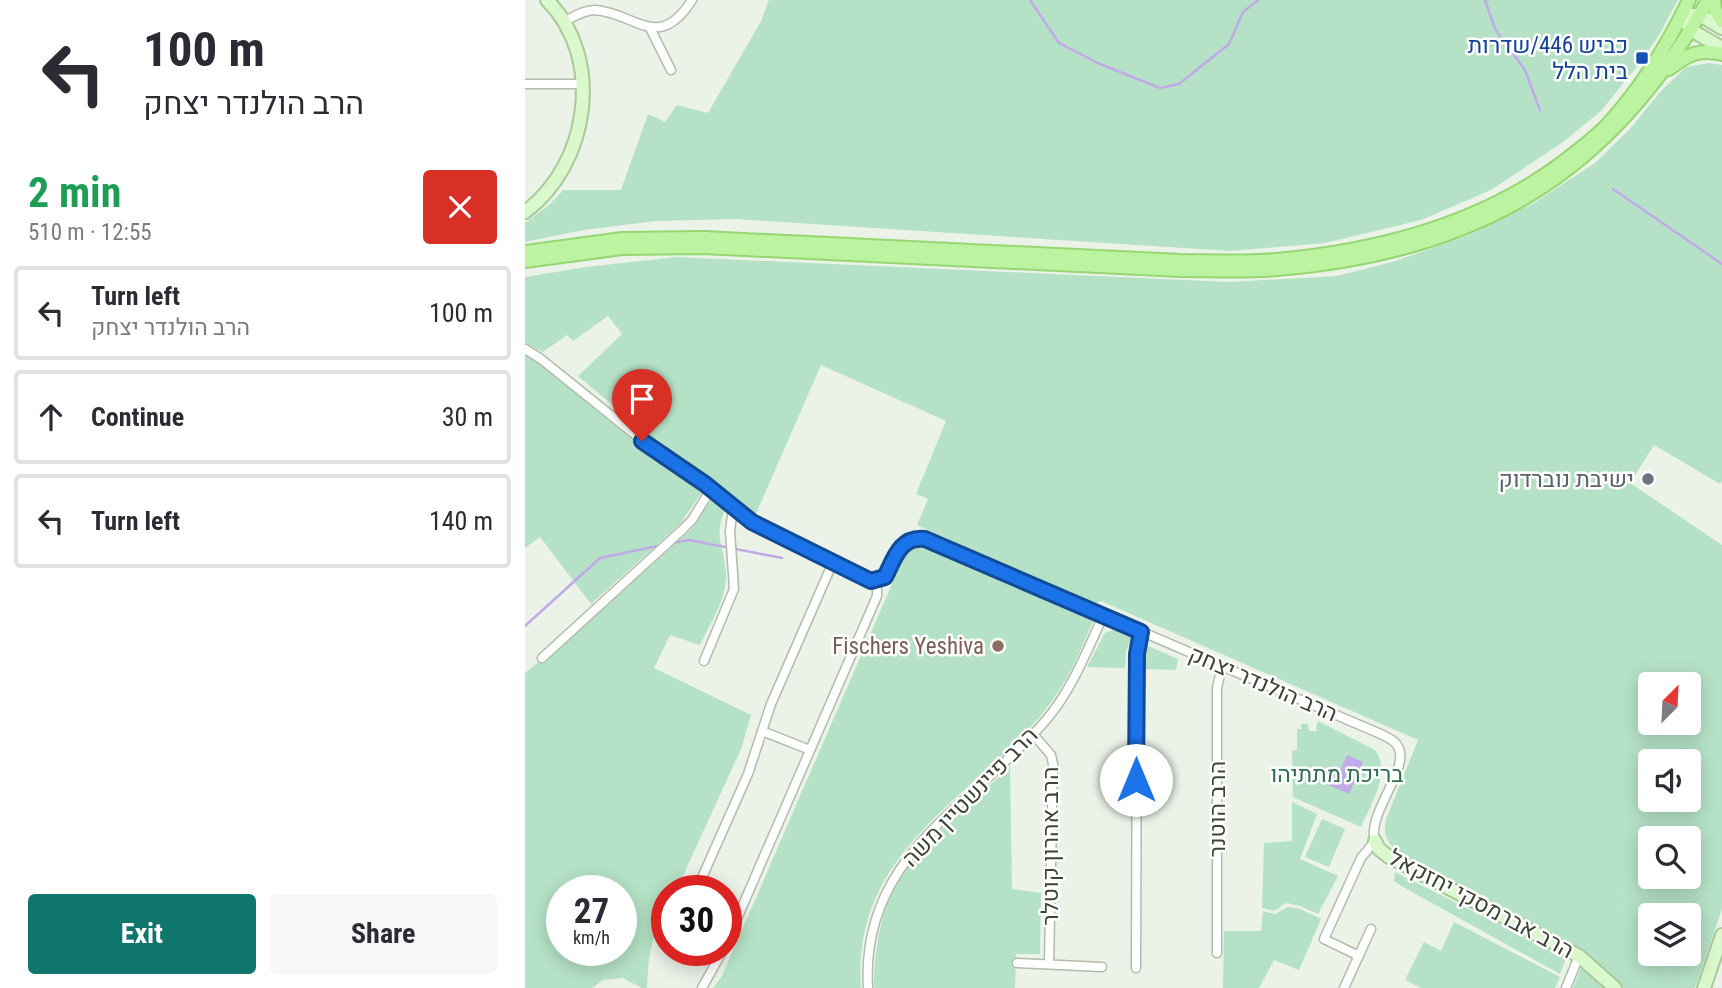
<!DOCTYPE html>
<html lang="en">
<head>
<meta charset="utf-8">
<style>
	body { margin:0; font-family:"Roboto Condensed",Heebo,sans-serif; background:#f7f7f7; color:#2b2b33; height:100vh; display:flex; flex-direction:column; font-size:26px; white-space:nowrap }
	* { box-sizing:border-box; margin:0 }
	p { font-size:23px; color:#7c7c81 }
	.icon { flex:none; width:38px; height:38px; fill:none; stroke:currentColor; stroke-width:2; stroke-linecap:round; stroke-linejoin:round }
	.map { position:relative; flex:1; overflow:hidden }
	.panel { display:flex; flex-direction:column; background:#fff; width:525px }
	.panel>* { flex:none }
	.hud { background:#fff; color:#2b2b33; overflow:hidden }
	.needle { width:46px; rotate:24deg }
	.tools { position:absolute; left:1113px; top:672px; display:grid; gap:14px }
	.tools a { display:grid; place-items:center; width:63px; height:63px; border-radius:7px; background:#fff; box-shadow:0 4px 18px #0003; font-size:35px }
	.speed { position:absolute; left:21px; top:875px; display:flex; gap:14px; font-size:35px; font-weight:700; text-align:center }
	.speed>* { display:grid; place-content:center; width:91px; height:91px; border-radius:50%; background:#fff; box-shadow:0 4px 18px #0003; line-height:1 }
	.speed small { font-size:18px; font-weight:400 }
	.speed .limit { border:10px solid #d22; background:#fff; color:#111 }
	.pin { position:absolute; display:grid; place-items:center; width:60px; height:60px; color:#fff; margin:-72px -30px; border-radius:50% 50% 50% 0; rotate:-45deg; box-shadow:0 0 7px #0007 }
	.pin .icon { rotate:45deg }
	.me { position:absolute; width:77px; margin:-38px; rotate:0deg; stroke-linejoin:round; filter:drop-shadow(0 0 5px #0008) }
	.turn { display:flex; align-items:center; gap:24px; height:147px; padding:0 28px; font-size:32px }
	.turn .icon { width:91px; height:91px; stroke-width:2.5 }
	.turn b { display:block; font-size:49px; line-height:60px }
	.round { display:grid; place-items:center; flex:none; width:74px; height:74px; border-radius:7px; background:#f7f7f7 }
	.headline { display:flex; align-items:center; justify-content:space-between; height:119px; padding:0 28px }
	h1 { font-size:42px; font-weight:700; line-height:52px; color:#1e9e55 }
	.button { display:flex; gap:14px; margin-top:auto; padding:14px 28px }
	.button a { flex:1; height:80px; border-radius:7px; background:#0f766e; color:#fff; font-size:28px; font-weight:700; line-height:80px; text-align:center }
	.button a+a { background:#f7f7f7; color:#2b2b33 }
	ul { padding:0; list-style:none }
	li { display:flex; align-items:center; gap:21px; height:94px; margin:0 14px 10px; padding:0 14px; border:4px solid #e1e1e2; border-radius:7px }
	li div { flex:1 }
	li b { display:block; font-size:26px }
	li em { font-style:normal }
	main { display:flex; flex:1; min-height:0 }
	.map>svg:first-child { display:block }
	.green { fill:#b5e2c6; fill-rule:evenodd }
	.water { fill:#c0abe8 }
	.lines { fill:none; stroke-linecap:round; stroke-linejoin:round }
	.stream { stroke:#c0abe8; stroke-width:2.5 }
	.street-casing { stroke:#b2bcab; stroke-width:11 }
	.secondary-casing { stroke:#aac99a; stroke-width:16 }
	.primary-casing { stroke:#96d672; stroke-width:16 }
	.street { stroke:#fff; stroke-width:8 }
	.secondary { stroke:#d9f8cb; stroke-width:12 }
	.primary { stroke:#bcf3a0; stroke-width:12 }
	.route-casing { stroke:#114b97; stroke-width:18 }
	.route { stroke:#1a73e8; stroke-width:12 }
	.transit-dot { fill:#1a4fb4; stroke:#fff; stroke-width:2.5 }
	.worship-dot { fill:#6b7280; stroke:#fff; stroke-width:2.5 }
	.education-dot { fill:#8d6e63; stroke:#fff; stroke-width:2.5 }
	.labels { text-anchor:middle; dominant-baseline:central; stroke-width:5; stroke-linejoin:round; paint-order:stroke }
	.transit-label { font-size:23px; fill:#164399; stroke:#fff; text-anchor:end }
	.worship-label { font-size:23px; fill:#5b616d; stroke:#fff; text-anchor:end }
	.education-label { font-size:23px; fill:#785e54; stroke:#fff; text-anchor:end }
	.street-label { font-size:23px; fill:#3d4437; stroke:#fff }
	.park-label { font-size:23px; fill:#316f54; stroke:#fff }
</style>
</head>
<body>
<main>
<section class="panel">
<div class="hud">
<div class="turn"><svg class="icon" aria-label="left" viewBox="0 0 24 24"><path d="M17 20v-9H6M10 6l-5 5 5 5"/></svg><div><b>100 m</b>הרב הולנדר יצחק</div></div>
</div>
<div class="headline"><div><h1>2 min</h1><p>510 m · 12:55</p></div><a class="round" style="background:#d93025;color:#fff"><svg class="icon" aria-label="close" viewBox="0 0 24 24"><path d="M6 6l12 12M18 6L6 18"/></svg></a></div>
<ul>
<li><svg class="icon" aria-label="left" viewBox="0 0 24 24"><path d="M17 20v-9H6M10 6l-5 5 5 5"/></svg><div><b>Turn left</b><p>הרב הולנדר יצחק</p></div><em>100 m</em></li>
<li><svg class="icon" aria-label="ahead" viewBox="0 0 24 24"><path d="M12 20V5M6 11l6-6 6 6"/></svg><div><b>Continue</b></div><em>30 m</em></li>
<li><svg class="icon" aria-label="left" viewBox="0 0 24 24"><path d="M17 20v-9H6M10 6l-5 5 5 5"/></svg><div><b>Turn left</b></div><em>140 m</em></li>
</ul>
<div class="button"><a>Exit</a><a>Share</a></div>
</section>
<div class="map">
<svg width="1197" height="988" viewBox="0 0 1197 988">
	<rect width="100%" height="100%" fill="#ebf2e8"/>
	<g class="green">
		<polygon points="244,0 1153,0 1134,35 1117,60 1076,111 1038,142 966,190 896,220 800,243 706,251 210,219 131,221 59,230 0,242 0,223 25,204 38,190 96,190 123,114 140,122 152,105 183,113 236,21"/>
		<path d="M 1184,63 L 1197,65 L 1197,481 L 1195,484 L 1129,445 L 1105,483 L 1197,545 L 1197,909 L 1170,988 L 1099,988 L 1054,948 L 872,852 C 861,840 858,835 861,819 L 893,740 L 576,601 L 569,604 L 392,525 L 403,499 L 391,494 L 421,421 L 296,365 L 230,516 L 134,444 L 53,376 L 97,334 L 83,316 L 48,341 L 42,335 L 18,352 L 0,344 L 0,277 L 61,267 L 152,257 L 704,282 L 812,276 L 867,262 L 942,236 L 1009,203 L 1070,163 L 1105,129 L 1135,92 L 1161,67 ZM 1125,684 L 1164,684 L 1164,723 L 1125,723 ZM 1125,761 L 1164,761 L 1164,800 L 1125,800 ZM 1125,838 L 1164,838 L 1164,877 L 1125,877 ZM 1125,915 L 1164,915 L 1164,954 L 1125,954 Z"/>
		<polygon points="0,355 12,361 129,458 177,492 155,524 66,604 15,537 0,548"/>
		<path d="M 186,500 L 200,510 C 187,538 202,552 201,579 C 200,602 184,625 175,645 L 145,635 L 129,668 L 226,715 L 216,749 L 151,891 L 142,891 C 142,915 135,917 129,938 C 123,954 123,972 122,988 L 117,988 L 98,978 L 78,980 L 67,988 L 0,988 L 0,673 L 73,613 L 169,527 ZM 37,891 L 96,891 L 96,950 L 37,950 Z"/>
		<path d="M 392,545 L 568,621 C 555,653 540,687 517,714 C 441,803 327,852 336,988 L 188,988 L 197,976 L 383,547 Z"/>
		<polygon points="588,630 607,637 601,652 600,668 562,667 580,633"/>
		<polygon points="621,645 653,659 651,670 617,669"/>
		<path d="M 793,721 L 850,750 C 867,772 845,806 836,827 L 768,797 L 767,751 L 772,750 L 772,729 L 776,729 L 776,724 L 783,724 L 784,731 L 792,731 L 791,727 Z"/>
		<path d="M 485,767 L 487,889 L 516,893 L 515,954 L 491,954 L 490,988 L 349,988 C 349,950 356,906 377,874 C 401,837 453,797 485,767 Z"/>
		<polygon points="767,802 792,814 775,859 813,876 793,914 775,906 761,903 749,911 737,908 739,843 767,841"/>
		<polygon points="797,819 820,829 804,867 780,857"/>
		<polygon points="870,872 1041,958 1035,974 878,887 869,881"/>
		<polygon points="763,907 775,909 796,919 774,970 749,960 734,988 698,988 699,931 736,931 738,911 750,914"/>
		<polygon points="929,922 1035,977 1030,988 896,988 880,980 899,942 916,951"/>
		<polygon points="1057,965 1079,988 1048,988"/>
	</g>
	<polygon class="water" points="822,755 838,762 824,794 796,782 798,776 814,773"/>
	<g class="lines">
		<g class="stream">
			<polyline points="505,0 534,43 575,64 635,88 654,84 704,44 718,12 733,0"/>
			<polyline points="960,0 970,29 1000,70 1015,110"/>
			<polyline points="1088,189 1197,264"/>
			<polyline points="147,543 164,540 257,558"/>
			<polyline points="0,626 75,558 137,545"/>
		</g>
		<defs>
			<g id="street">
				<path d="M 40,21 C 50,16 59,10 70,10 C 111,13 133,53 167,0"/>
				<polyline points="125,28 146,70"/>
				<polyline points="0,84 57,84"/>
				<path d="M 0,349 L 16,359 L 134,454 L 180,484 L 227,522 L 346,581 L 360,577 C 369,559 376,536 400,539 L 858,735 C 863,738 869,740 872,745 C 888,766 841,813 850,841 L 836,858 L 799,939 L 834,956"/>
				<polyline points="17,658 157,530 167,520 186,489"/>
				<polyline points="179,661 209,589 205,531 208,508"/>
				<polyline points="237,731 285,750"/>
				<polyline points="508,734 526,755 528,764 524,964"/>
				<polyline points="171,891 223,774 246,704 308,562"/>
				<polyline points="201,944 352,596 352,581"/>
				<polyline points="692,953 692,688 697,666"/>
				<polyline points="492,963 577,967"/>
				<polyline points="611,968 612,654 616,632"/>
				<polyline points="177,988 198,950"/>
				<path d="M 343,988 C 335,855 447,806 522,719 C 547,689 562,651 578,616"/>
				<polyline points="819,988 846,929"/>
				<polyline points="1041,988 1054,956"/>
			</g>
			<g id="secondary">
				<polyline points="1157,15 1166,30 1197,48"/>
				<polyline points="1165,15 1175,15 1197,28"/>
				<path d="M 0,212 C 64,165 80,58 22,0"/>
				<polyline points="850,841 854,849 864,857 1054,956 1090,988"/>
				<polyline points="1179,988 1197,935"/>
			</g>
			<g id="primary">
				<polyline points="1189,0 1190,10 1197,21"/>
				<path d="M 1144,69 C 1162,55 1174,48 1197,54"/>
				<path d="M 0,252 L 97,239 L 179,238 L 656,261 C 687,261 720,263 751,260 C 852,251 952,225 1034,165 C 1051,152 1069,139 1083,124 C 1116,88 1143,44 1164,0"/>
				<path d="M 0,261 L 97,248 L 178,247 L 656,270 C 688,270 720,272 752,269 C 951,253 1085,176 1183,0"/>
			</g>
		</defs>
		<use href="#street" class="street-casing"/>
		<use href="#secondary" class="secondary-casing"/>
		<use href="#primary" class="primary-casing"/>
		<use href="#street" class="street"/>
		<use href="#secondary" class="secondary"/>
		<use href="#primary" class="primary"/>
	</g>
	<g class="lines">
		<defs>
			<path id="route" d="M 117,441 L 180,484 L 227,522 L 346,581 L 360,577 C 369,559 375,536 400,539 L 616,632 L 612,654 L 611,780"/>
		</defs>
		<use href="#route" class="route-casing"/>
		<use href="#route" class="route"/>
	</g>
	<rect class="transit-dot" x="1110" y="51" width="14" height="14" rx="3.5"/>
	<circle class="worship-dot" cx="1123" cy="479" r="7"/>
	<circle class="education-dot" cx="473" cy="646" r="7"/>
	<g class="labels">
		<g class="transit-label">
			<text x="1103" y="45">כביש 446/שדרות<tspan x="1103" dy="26">בית הלל</tspan></text>
		</g>
		<g class="worship-label">
			<text x="1109" y="479">ישיבת נוברדוק</text>
		</g>
		<g class="education-label">
			<text x="459" y="646">Fischers Yeshiva</text>
		</g>
		<g class="street-label">
			<text transform="translate(738 684) rotate(23)">הרב הולנדר יצחק</text>
			<text transform="translate(445 797) rotate(-46)">הרב פיינשטיין משה</text>
			<text transform="translate(692 809) rotate(-90)">הרב הוטנר</text>
			<text transform="translate(525 846) rotate(-90)">הרב אהרון קוטלר</text>
			<text transform="translate(956 904) rotate(28)">הרב אברמסקי יחזקאל</text>
		</g>
		<g class="park-label">
			<text x="812" y="774">בריכת מתתיהו</text>
		</g>
	</g>
</svg>
<div class="tools">
<a><svg class="needle" viewBox="-14 -14 28 28"><path d="M0-13l5 13h-10z" fill="#e53935"/><path d="M0 13l5-13h-10z" fill="#7c7c81"/></svg></a>
<a><svg class="icon" aria-label="sound" viewBox="0 0 24 24"><path d="M4 9h4l5-4v14l-5-4H4zM17 9q2 3 0 6"/></svg></a>
<a><svg class="icon" aria-label="search" viewBox="0 0 24 24"><circle cx="10" cy="10" r="6"/><path d="M15 15l6 6"/></svg></a>
<a><svg class="icon" aria-label="layers" viewBox="0 0 24 24"><path d="M12 4l9 5-9 5-9-5zM3 14l9 5 9-5"/></svg></a>
</div>
<div class="speed"><div>27<small>km/h</small></div><div class="limit">30</div></div>
<div class="pin" style="left:117px;top:441px;background:#d93025"><svg class="icon" aria-label="arrive" viewBox="0 0 24 24"><path d="M6 21V4h12l-3 4 3 4H6"/></svg></div>
<svg class="me" style="left:611px;top:780px" viewBox="-20 -20 40 40"><circle r="19" fill="#fff"/><path d="M0-13L10 11 0 6-10 11z" fill="#1a73e8"/></svg>
</div>
</main>
</body>
</html>
